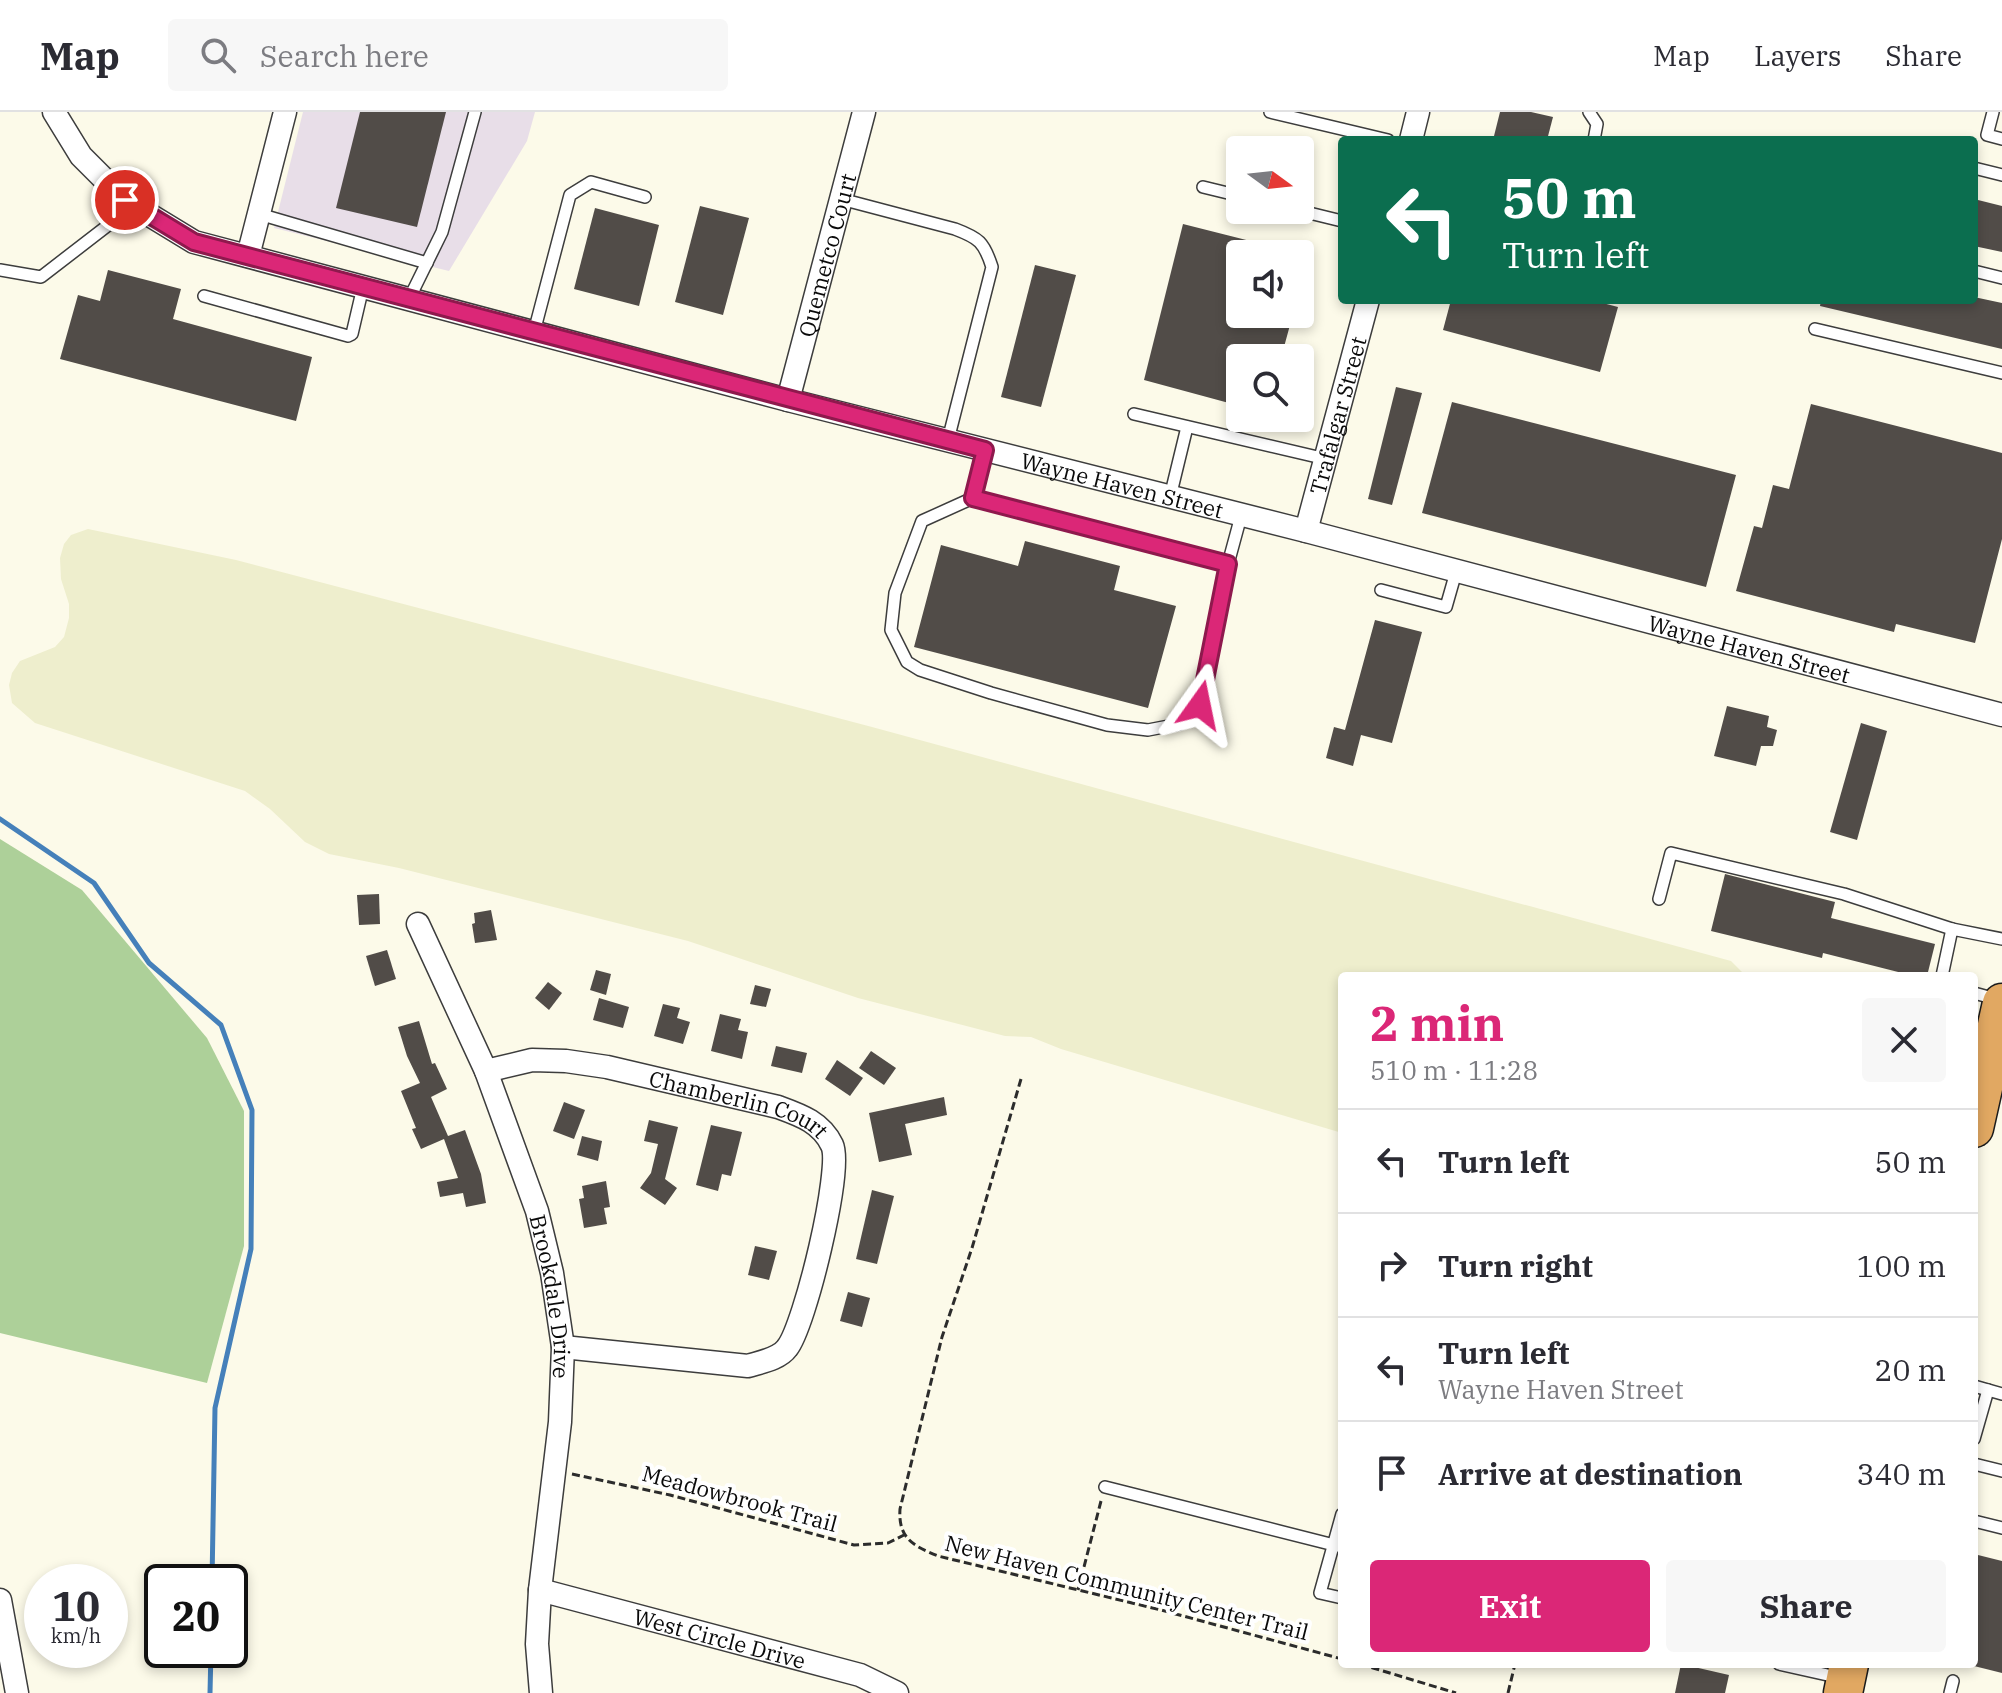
<!DOCTYPE html>
<html lang="en">
<head>
<meta charset="utf-8">
<style>
	body { margin:0; font-family:"IBM Plex Serif",serif; background:#f7f7f7; color:#2b2b33; height:100vh; display:flex; flex-direction:column; font-size:30px; white-space:nowrap }
	* { box-sizing:border-box; margin:0 }
	p { font-size:26px; color:#7c7c81 }
	.icon { flex:none; width:44px; height:44px; fill:none; stroke:currentColor; stroke-width:2; stroke-linecap:round; stroke-linejoin:round }
	.map { position:relative; flex:1; overflow:hidden }
	.panel { position:absolute; left:1338px; top:860px; width:640px; height:696px; display:flex; flex-direction:column; background:#fff; border-radius:8px; box-shadow:0 4px 12px #0003 }
	.panel>* { flex:none }
	.hud { position:absolute; left:1338px; top:24px; width:640px; height:168px; border-radius:8px; box-shadow:0 4px 12px #0003; background:#0b6e4f; color:#fff; overflow:hidden }
	.needle { width:52px; rotate:105deg }
	.buttons { position:absolute; left:1226px; top:24px; display:grid; gap:16px }
	.buttons a { display:grid; place-items:center; width:88px; height:88px; border-radius:8px; background:#fff; box-shadow:0 4px 12px #0003; font-size:40px }
	.speed { position:absolute; left:24px; top:1452px; display:flex; gap:16px; font-size:40px; font-weight:700; text-align:center }
	.speed>* { display:grid; place-content:center; width:104px; height:104px; border-radius:50%; background:#fff; box-shadow:0 4px 12px #0003; line-height:1 }
	.speed small { font-size:20px; font-weight:400 }
	.speed .limit { border:4px solid #111; border-radius:12px; background:#fff; color:#111 }
	.pin { position:absolute; display:grid; place-items:center; width:68px; height:68px; color:#fff; margin:-34px; border:4px solid #fff; border-radius:50%; box-shadow:0 2px 8px #0007 }
	.me { position:absolute; width:88px; margin:-44px; rotate:12deg; stroke-linejoin:round; filter:drop-shadow(0 0 6px #0008) }
	.turn { display:flex; align-items:center; gap:28px; height:168px; padding:0 32px; font-size:36px }
	.turn .icon { width:104px; height:104px; stroke-width:2.5 }
	.turn b { display:block; font-size:56px; line-height:68px }
	.round { display:grid; place-items:center; flex:none; width:84px; height:84px; border-radius:8px; background:#f7f7f7 }
	.summary { display:flex; align-items:center; justify-content:space-between; height:136px; padding:0 32px }
	h1 { font-size:48px; font-weight:800; line-height:60px; color:#db2777 }
	.primary-button { display:flex; gap:16px; margin-top:auto; padding:16px 32px }
	.primary-button a { flex:1; height:92px; border-radius:8px; background:#db2777; color:#fff; font-size:32px; font-weight:800; line-height:92px; text-align:center }
	.primary-button a+a { background:#f7f7f7; color:#2b2b33 }
	ul { padding:0; list-style:none }
	li { display:flex; align-items:center; gap:24px; height:104px; padding:0 32px; border-top:2px solid #e1e1e2 }
	li div { flex:1 }
	li b { display:block; font-size:30px }
	li em { font-style:normal }
	header { display:flex; align-items:center; gap:48px; box-sizing:border-box; height:112px; padding:0 40px; background:#fff; border-bottom:2px solid #e1e1e2 }
	header strong { font-size:38px }
	nav { display:flex; gap:44px; margin-inline-start:auto; font-size:28px }
	.search { width:560px; height:72px; background:#f7f7f7; display:flex; align-items:center; gap:20px; box-sizing:border-box; padding:0 28px; border-radius:8px; color:#7c7c81; font-size:30px }
	.map>svg:first-child { display:block }
	.industrial { fill:#e8dee8 }
	.farmland { fill:#eeeecd }
	.forest { fill:#add099 }
	.lines { fill:none; stroke-linecap:round; stroke-linejoin:round }
	.stream { stroke:#4580ba; stroke-width:5 }
	.building { fill:#514c48 }
	.lane-casing { stroke:#3d3d3d; stroke-width:14 }
	.street-casing { stroke:#3d3d3d; stroke-width:25 }
	.highway-casing { stroke:#1b1b1b; stroke-width:41 }
	.path { stroke:#2c2c2c; stroke-width:3; stroke-dasharray:8 4; stroke-linecap:butt }
	.lane { stroke:#fff; stroke-width:11 }
	.street { stroke:#fff; stroke-width:22 }
	.highway { stroke:#e1a862; stroke-width:38 }
	.route-casing { stroke:#8e194d; stroke-width:20 }
	.route { stroke:#db2777; stroke-width:14 }
	.labels { text-anchor:middle; dominant-baseline:central; stroke-width:8; stroke-linejoin:round; paint-order:stroke }
	.street-label { font-size:22px; fill:#0a0a0a; stroke:#fff }
</style>
</head>
<body>
<header>
<strong>Map</strong>
<div class="search"><svg class="icon" aria-label="search" viewBox="0 0 24 24"><circle cx="10" cy="10" r="6"/><path d="M15 15l6 6"/></svg>Search here</div>
<nav><a>Map</a><a>Layers</a><a>Share</a></nav>
</header>
<div class="map">
<svg width="2002" height="1581" viewBox="0 0 2002 1581">
	<rect width="100%" height="100%" fill="#fcfae9"/>
	<polygon class="industrial" points="303,0 535,0 527,29 449,159 274,116"/>
	<polygon class="farmland" points="88,417 236,448 872,615 1731,849 1742,860 1743,864 1342,864 1342,1021 1061,937 1031,925 1005,924 858,886 688,829 399,756 329,742 305,730 270,697 245,679 35,611 12,591 9,573 12,561 20,549 55,535 64,525 69,506 69,492 61,467 60,446 64,432 71,423"/>
	<polygon class="forest" points="0,727 82,778 207,926 244,999 244,1134 207,1271 0,1221"/>
	<g class="lines">
		<g class="stream">
			<polyline points="0,707 94,771 149,851 221,913 252,998 251,1137 215,1296 212,1470"/>
			<polyline points="210,1581 211,1538"/>
		</g>
	</g>
	<g class="building">
		<polygon points="360,0 446,0 417,115 336,96"/>
		<polygon points="1500,0 1531,0 1553,5 1547,28 1493,28"/>
		<polygon points="1974,87 2002,94 2002,140 1974,134"/>
		<polygon points="700,94 749,106 723,203 675,190"/>
		<polygon points="595,96 659,113 639,194 574,177"/>
		<polygon points="1183,112 1282,137 1281,142 1240,142 1240,202 1293,202 1281,246 1240,246 1240,294 1144,268"/>
		<polygon points="1035,153 1076,163 1041,295 1001,285"/>
		<polygon points="108,158 181,177 173,207 312,245 296,309 60,247 78,183 100,189"/>
		<polygon points="1974,185 2002,191 2002,237 1820,194 1821,188 1974,188"/>
		<polygon points="1451,188 1591,188 1618,195 1600,260 1443,218"/>
		<polygon points="1396,275 1422,281 1392,393 1368,387"/>
		<polygon points="1452,290 1736,363 1706,475 1422,401"/>
		<polygon points="1811,292 2002,341 2002,427 1975,531 1896,512 1894,520 1736,479 1754,414 1762,416 1773,373 1789,377"/>
		<polygon points="1025,429 1120,454 1114,478 1176,494 1148,596 914,535 941,433 1018,454"/>
		<polygon points="1375,508 1422,520 1392,631 1361,623 1353,654 1326,646 1334,615 1345,618"/>
		<polygon points="1727,594 1769,604 1767,615 1777,618 1773,634 1761,634 1756,654 1714,644"/>
		<polygon points="1861,611 1887,619 1857,728 1830,720"/>
		<polygon points="1725,762 1835,790 1831,806 1935,832 1927,864 1914,864 1823,841 1822,846 1711,819"/>
		<polygon points="379,782 380,812 359,813 357,783"/>
		<polygon points="491,798 497,828 475,831 472,812 475,811 474,801"/>
		<polygon points="387,838 396,867 375,874 366,844"/>
		<polygon points="596,858 611,862 606,883 590,878"/>
		<polygon points="548,870 562,881 549,898 535,886"/>
		<polygon points="755,873 771,877 766,895 750,892"/>
		<polygon points="599,886 629,895 623,916 593,908"/>
		<polygon points="663,892 680,896 677,906 690,910 683,932 654,924"/>
		<polygon points="720,902 741,907 738,918 748,920 742,947 711,939"/>
		<polygon points="419,909 432,952 435,951 447,977 431,985 448,1024 465,1018 481,1062 486,1091 466,1095 463,1081 440,1085 437,1070 458,1066 444,1027 421,1037 412,1017 416,1016 401,979 420,971 407,944 398,915"/>
		<polygon points="776,934 807,941 802,961 771,954"/>
		<polygon points="871,939 896,956 884,973 859,956"/>
		<polygon points="837,948 863,966 850,984 825,967"/>
		<polygon points="944,985 947,1003 905,1012 912,1043 879,1050 869,1001"/>
		<polygon points="564,990 585,998 574,1027 553,1019"/>
		<polygon points="649,1008 678,1015 665,1067 677,1076 665,1093 640,1076 651,1061 658,1032 644,1029"/>
		<polygon points="711,1013 742,1020 731,1064 722,1062 718,1079 696,1073"/>
		<polygon points="582,1024 602,1029 598,1049 577,1043"/>
		<polygon points="606,1069 610,1095 604,1096 607,1112 584,1116 579,1087 584,1086 582,1074"/>
		<polygon points="872,1078 894,1084 877,1152 856,1147"/>
		<polygon points="755,1134 777,1139 769,1168 748,1163"/>
		<polygon points="848,1180 870,1186 862,1215 840,1209"/>
		<polygon points="1974,1442 2002,1449 2002,1561 1974,1554"/>
		<polygon points="1681,1552 1729,1563 1725,1581 1675,1581"/>
	</g>
	<g class="lines">
		<defs>
			<g id="lane">
				<polyline points="1270,0 1388,28"/>
				<polyline points="1589,0 1597,12 1594,28"/>
				<polyline points="1993,0 1987,23 2002,27"/>
				<polyline points="1974,56 2002,63"/>
				<polyline points="1203,75 1240,84"/>
				<path d="M 841,87 L 955,117 C 979,126 984,130 992,155 L 948,328"/>
				<polyline points="1297,98 1342,109"/>
				<polyline points="259,102 427,151"/>
				<polyline points="0,158 41,165 133,94"/>
				<polyline points="1974,159 2002,166"/>
				<polyline points="204,184 348,224 352,222 363,175"/>
				<polyline points="409,187 442,120 475,0"/>
				<polyline points="1815,217 2002,261"/>
				<polyline points="534,220 570,83 591,70 645,85"/>
				<polyline points="1134,302 1326,347"/>
				<polyline points="1170,385 1187,315"/>
				<polyline points="973,386 985,338"/>
				<polyline points="1228,452 973,386 922,409 895,481 891,518 907,550 920,558 991,581 1107,613 1148,618 1179,612 1200,593 1228,452 1241,404"/>
				<polyline points="1381,478 1446,495 1456,460"/>
				<polyline points="1659,787 1671,741 1844,782 1952,817"/>
				<polyline points="1942,864 1952,817 2002,827"/>
				<polyline points="1974,881 1996,887"/>
				<polyline points="1974,1274 2002,1282"/>
				<polyline points="1974,1327 1988,1278"/>
				<polyline points="1974,1352 2002,1359"/>
				<polyline points="1105,1375 1342,1435"/>
				<polyline points="1342,1402 1320,1481 1342,1486"/>
				<polyline points="1974,1409 2002,1416"/>
				<polyline points="1779,1552 1841,1566"/>
				<polyline points="1950,1581 1953,1569"/>
			</g>
			<g id="street">
				<path id="s1" d="M 54,0 L 81,44 L 125,88 L 194,130 L 788,288 L 1306,419 L 2002,603"/>
				<polyline points="1411,28 1418,0"/>
				<polyline points="248,144 285,0"/>
				<path id="s2" d="M 788,288 L 864,0"/>
				<path id="s3" d="M 1306,419 L 1368,188"/>
				<path id="s4" d="M 418,812 L 486,959 L 537,1099 L 552,1161 L 563,1235 L 560,1310 L 540,1478 L 537,1532 L 541,1581"/>
				<path id="s5" d="M 486,959 L 532,948 L 566,949 L 607,955 L 778,995 C 800,1003 821,1010 832,1033 C 843,1056 805,1214 787,1236 C 779,1247 761,1250 748,1254 L 563,1235"/>
				<path id="s6" d="M 540,1478 L 860,1563 L 897,1581"/>
				<polyline points="0,1488 17,1581"/>
			</g>
			<g id="highway">
				<polyline points="1974,1016 2002,891"/>
				<polyline points="1843,1581 1849,1552"/>
			</g>
		</defs>
		<use href="#lane" class="lane-casing"/>
		<use href="#street" class="street-casing"/>
		<use href="#highway" class="highway-casing"/>
		<g class="path">
			<path d="M 1021,967 L 972,1136 L 942,1225 L 900,1397 C 898,1426 913,1434 938,1444 L 1161,1498 L 1342,1547"/>
			<polyline points="572,1362 670,1383 854,1433 888,1431 904,1423"/>
			<polyline points="1078,1478 1101,1389"/>
			<polyline points="1360,1552 1456,1581"/>
			<polyline points="1508,1581 1515,1552"/>
		</g>
		<use href="#lane" class="lane"/>
		<use href="#street" class="street"/>
		<use href="#highway" class="highway"/>
	</g>
	<g class="lines">
		<defs>
			<polyline id="route" points="125,88 194,130 985,338 973,386 1228,452 1200,593"/>
		</defs>
		<use href="#route" class="route-casing"/>
		<use href="#route" class="route"/>
	</g>
	<g class="labels">
		<g class="street-label">
			<text stroke="none"><textPath href="#s2" startOffset="150">Quemetco Court</textPath></text>
			<text stroke="none"><textPath href="#s3" startOffset="120">Trafalgar Street</textPath></text>
			<text stroke="none"><textPath href="#s1" startOffset="1154">Wayne Haven Street</textPath></text>
			<text stroke="none"><textPath href="#s1" startOffset="1802">Wayne Haven Street</textPath></text>
			<text stroke="none"><textPath href="#s5" startOffset="260">Chamberlin Court</textPath></text>
			<text stroke="none"><textPath href="#s4" startOffset="398">Brookdale Drive</textPath></text>
			<text transform="translate(740 1386) rotate(15)">Meadowbrook Trail</text>
			<text transform="translate(1127 1475) rotate(14)">New Haven Community Center Trail</text>
			<text stroke="none"><textPath href="#s6" startOffset="186">West Circle Drive</textPath></text>
		</g>
	</g>
</svg>
<div class="buttons">
<a><svg class="needle" viewBox="-14 -14 28 28"><path d="M0-13l5 13h-10z" fill="#e53935"/><path d="M0 13l5-13h-10z" fill="#7c7c81"/></svg></a>
<a><svg class="icon" aria-label="sound" viewBox="0 0 24 24"><path d="M4 9h4l5-4v14l-5-4H4zM17 9q2 3 0 6"/></svg></a>
<a><svg class="icon" aria-label="search" viewBox="0 0 24 24"><circle cx="10" cy="10" r="6"/><path d="M15 15l6 6"/></svg></a>
</div>
<div class="speed"><div>10<small>km/h</small></div><div class="limit">20</div></div>
<div class="pin" style="left:125px;top:88px;background:#d93025"><svg class="icon" aria-label="arrive" viewBox="0 0 24 24"><path d="M6 21V4h12l-3 4 3 4H6"/></svg></div>
<svg class="me" style="left:1200px;top:593px" viewBox="-20 -20 40 40"><path d="M0-17L14 15 0 8-14 15z" fill="#db2777" stroke="#fff" stroke-width="4"/></svg>
<div class="hud">
<div class="turn"><svg class="icon" aria-label="left" viewBox="0 0 24 24"><path d="M17 20v-9H6M10 6l-5 5 5 5"/></svg><div><b>50 m</b>Turn left</div></div>
</div>
<section class="panel">
<div class="summary"><div><h1>2 min</h1><p>510 m · 11:28</p></div><a class="round"><svg class="icon" aria-label="close" viewBox="0 0 24 24"><path d="M6 6l12 12M18 6L6 18"/></svg></a></div>
<ul>
<li><svg class="icon" aria-label="left" viewBox="0 0 24 24"><path d="M17 20v-9H6M10 6l-5 5 5 5"/></svg><div><b>Turn left</b></div><em>50 m</em></li>
<li><svg class="icon" aria-label="right" viewBox="0 0 24 24"><path d="M7 20v-9h11M14 6l5 5-5 5"/></svg><div><b>Turn right</b></div><em>100 m</em></li>
<li><svg class="icon" aria-label="left" viewBox="0 0 24 24"><path d="M17 20v-9H6M10 6l-5 5 5 5"/></svg><div><b>Turn left</b><p>Wayne Haven Street</p></div><em>20 m</em></li>
<li><svg class="icon" aria-label="arrive" viewBox="0 0 24 24"><path d="M6 21V4h12l-3 4 3 4H6"/></svg><div><b>Arrive at destination</b></div><em>340 m</em></li>
</ul>
<div class="primary-button"><a>Exit</a><a>Share</a></div>
</section>
</div>
</body>
</html>
